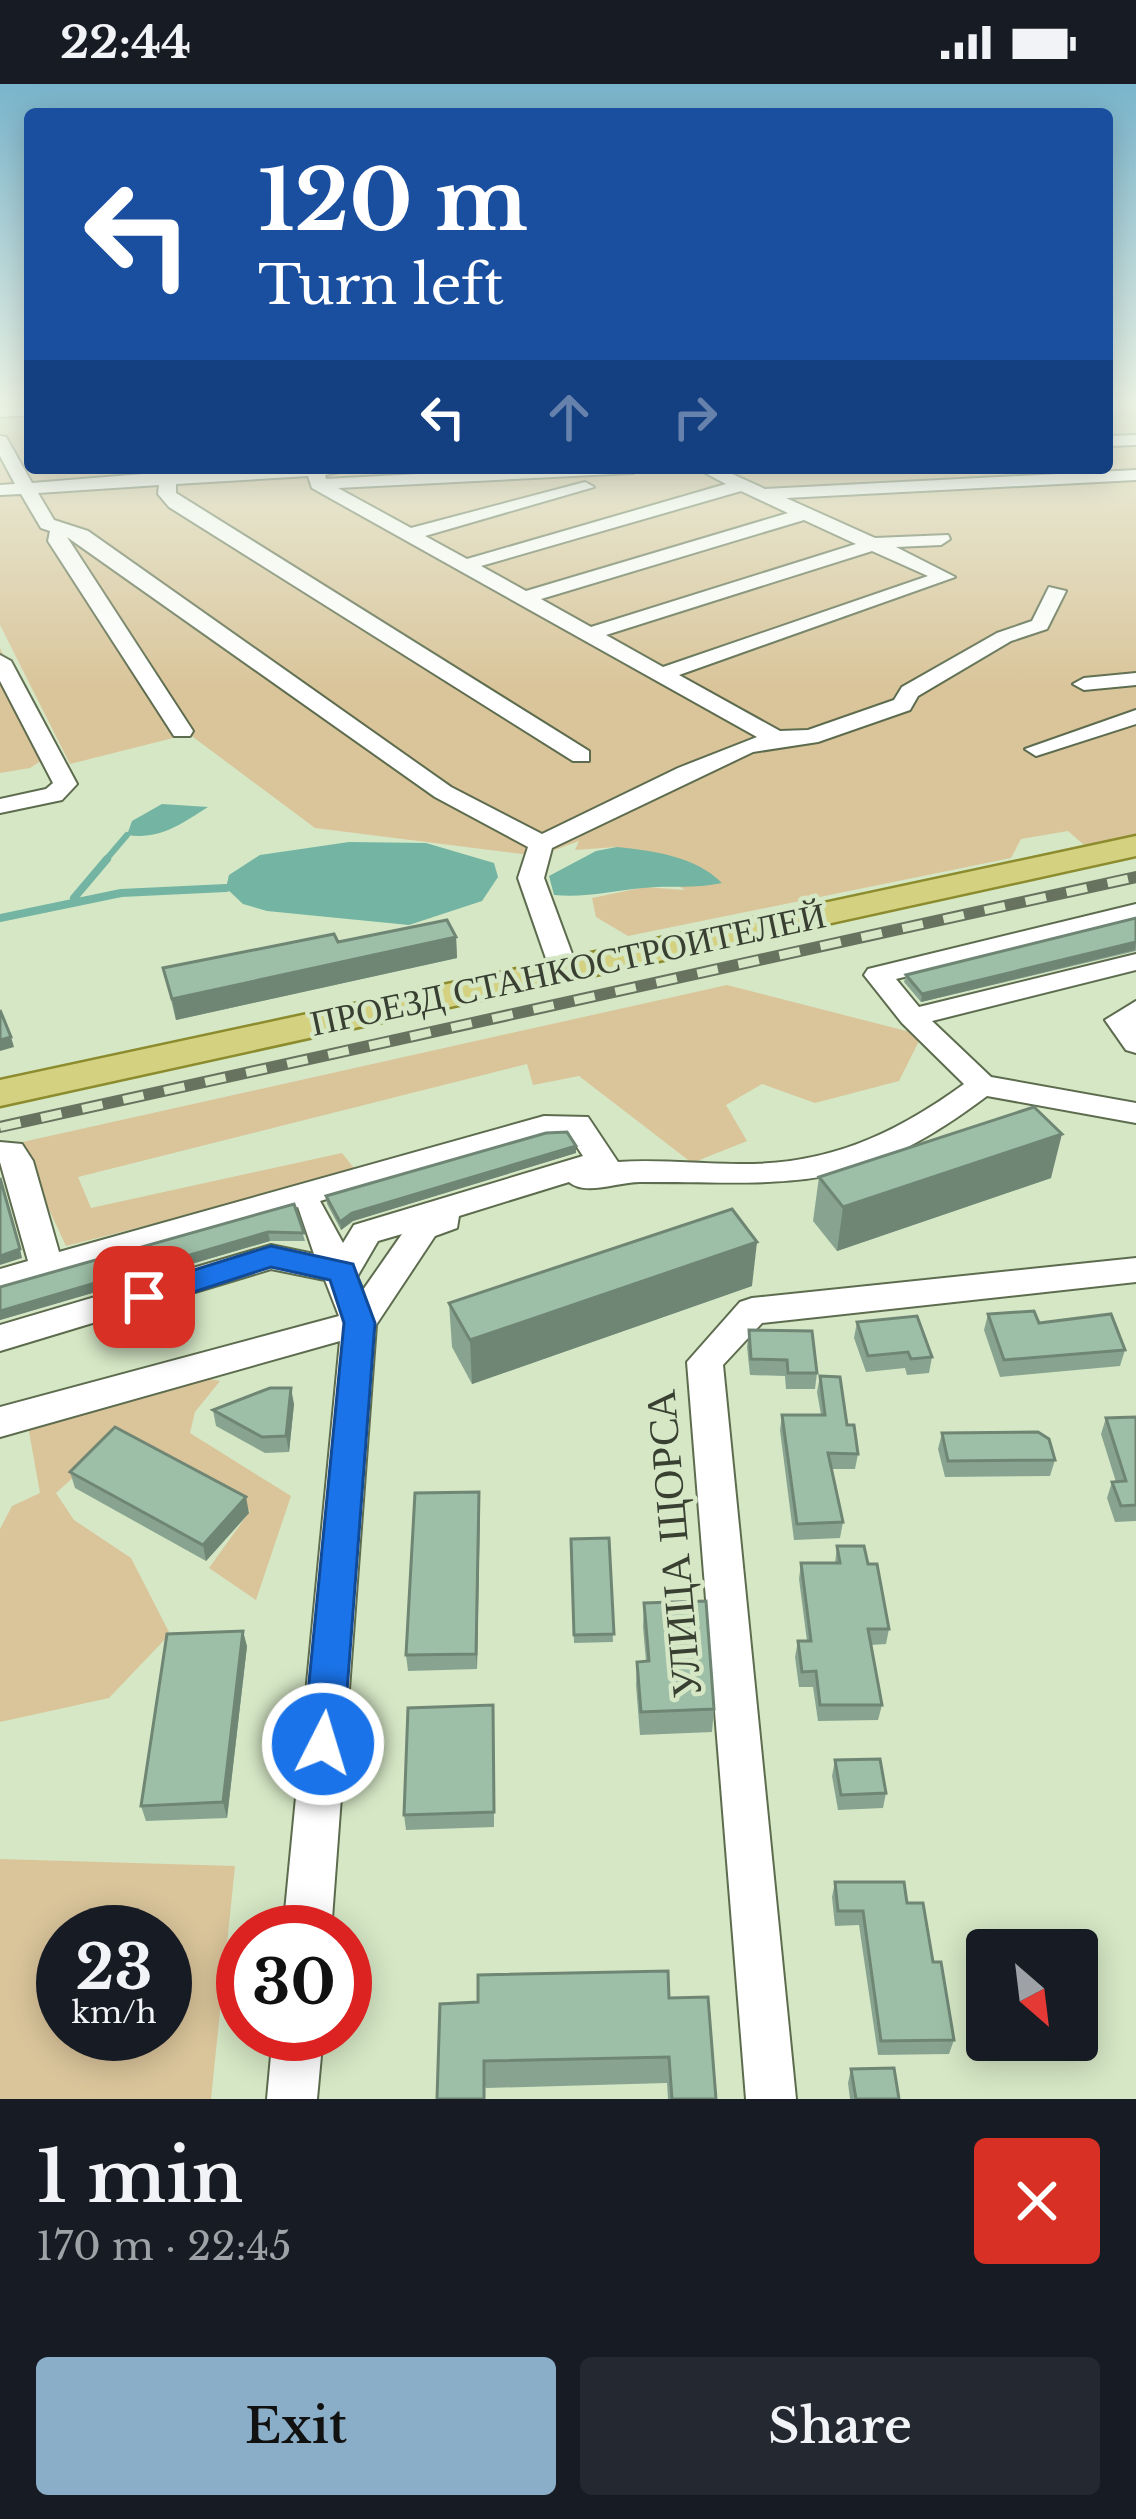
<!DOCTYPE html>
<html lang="en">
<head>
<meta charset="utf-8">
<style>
	body { margin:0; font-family:"Libre Baskerville",serif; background:#242831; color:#f1f3f6; height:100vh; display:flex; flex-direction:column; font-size:45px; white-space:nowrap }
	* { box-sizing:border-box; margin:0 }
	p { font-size:39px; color:#9ea1a6 }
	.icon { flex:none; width:66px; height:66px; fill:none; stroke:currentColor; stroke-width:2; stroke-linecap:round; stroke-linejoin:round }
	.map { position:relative; height:2015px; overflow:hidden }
	.panel { display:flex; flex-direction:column; background:#171b24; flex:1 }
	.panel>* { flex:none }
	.top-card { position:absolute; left:24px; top:24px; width:1089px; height:366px; border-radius:12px; box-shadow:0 6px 30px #0003; background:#1a4fa0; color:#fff; overflow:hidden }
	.needle { width:78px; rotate:152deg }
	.buttons { position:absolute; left:966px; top:1845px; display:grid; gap:24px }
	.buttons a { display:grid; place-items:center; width:132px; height:132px; border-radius:12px; background:#171b24; box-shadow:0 6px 30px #0003; font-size:60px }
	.speed { position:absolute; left:36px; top:1821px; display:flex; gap:24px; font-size:60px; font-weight:700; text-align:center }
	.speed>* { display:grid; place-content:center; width:156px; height:156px; border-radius:50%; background:#171b24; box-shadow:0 6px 30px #0003; line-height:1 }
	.speed small { font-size:30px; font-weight:400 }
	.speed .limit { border:18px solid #d22; background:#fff; color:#111 }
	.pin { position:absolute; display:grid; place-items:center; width:102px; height:102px; color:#fff; margin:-51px; border-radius:24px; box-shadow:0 6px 18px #0006 }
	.me { position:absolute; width:132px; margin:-66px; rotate:5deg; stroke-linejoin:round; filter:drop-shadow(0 0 9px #0008) }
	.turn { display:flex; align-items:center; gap:42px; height:252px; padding:0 36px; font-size:54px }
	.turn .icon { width:156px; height:156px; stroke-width:2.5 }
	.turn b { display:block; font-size:84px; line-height:102px }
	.lanes { display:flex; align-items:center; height:114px; padding:0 36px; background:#0003; justify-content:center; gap:60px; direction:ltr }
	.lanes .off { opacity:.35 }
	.round { display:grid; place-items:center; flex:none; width:126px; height:126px; border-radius:12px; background:#242831 }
	.headline { display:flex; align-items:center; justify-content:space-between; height:204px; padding:0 36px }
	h1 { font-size:72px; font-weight:600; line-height:90px }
	.action { display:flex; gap:24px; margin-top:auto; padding:24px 36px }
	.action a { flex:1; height:138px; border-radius:12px; background:#8aaec7; color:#111; font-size:48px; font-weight:600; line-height:138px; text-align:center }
	.action a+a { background:#242831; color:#f1f3f6 }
	.status { display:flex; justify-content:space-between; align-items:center; height:84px; padding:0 60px; background:#171b24; direction:ltr }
	.status svg { height:33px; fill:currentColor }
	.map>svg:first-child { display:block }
	.green { fill:#dac59b; fill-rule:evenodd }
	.water { fill:#73b4a3 }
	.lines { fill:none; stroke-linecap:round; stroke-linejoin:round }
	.stream-far1 { stroke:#73b4a3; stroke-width:6 }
	.stream { stroke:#73b4a3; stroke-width:8 }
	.minor-casing { stroke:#5d6c4e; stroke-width:4 }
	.major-casing { stroke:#8c8b2d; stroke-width:5 }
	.minor { fill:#fff; fill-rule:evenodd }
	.major { fill:#d4d180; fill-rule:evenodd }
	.rail-casing { stroke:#68735f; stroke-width:12 }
	.rail { stroke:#d5e7c5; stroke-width:8; stroke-dasharray:21; stroke-linecap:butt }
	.wall { fill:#88a490 }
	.shaded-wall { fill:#6f8675 }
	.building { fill:#9ebfa7; stroke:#6f8675; stroke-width:3 }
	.route { fill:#1a73e8; stroke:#114b97; stroke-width:3 }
	.labels { text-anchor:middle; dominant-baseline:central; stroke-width:9; stroke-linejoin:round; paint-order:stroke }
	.street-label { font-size:36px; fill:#394032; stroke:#d5e7c5 }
	.near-street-label { font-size:42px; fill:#394032; stroke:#d5e7c5 }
</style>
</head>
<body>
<div class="status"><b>22:44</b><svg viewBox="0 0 49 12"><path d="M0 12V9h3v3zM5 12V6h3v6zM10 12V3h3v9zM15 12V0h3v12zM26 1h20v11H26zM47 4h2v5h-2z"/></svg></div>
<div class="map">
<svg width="1136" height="2015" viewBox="0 0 1136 2015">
	<rect width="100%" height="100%" fill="#d5e7c5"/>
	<g class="green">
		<polygon points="0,320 30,320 30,384 1107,384 1107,320 1136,320 1136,750 1084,761 1068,747 1021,755 1011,774 628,852 596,833 592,814 645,803 685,806 617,763 575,766 579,757 539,772 315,744 189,650 70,680 0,541"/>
		<polygon points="0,564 52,670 30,684 0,689"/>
		<polygon points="727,901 922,951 899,997 815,1019 762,1000 726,1021 747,1057 692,1079 579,992 533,1001 527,980 78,1093 91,1124 342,1069 357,1088 66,1162 18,1059"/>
		<polygon points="187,1291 220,1297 195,1328 190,1349 291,1412 256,1516 209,1484 250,1427 117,1354 56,1409 74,1436 131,1474 170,1550 109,1614 0,1638 0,1445 12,1422 40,1409 28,1342"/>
		<path d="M 0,1775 L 235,1782 L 211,2015 L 0,2015 ZM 63,1848 L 165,1848 L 165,1950 L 63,1950 Z"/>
	</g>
	<g class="water">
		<path d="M 162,720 L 208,723 C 181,740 160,756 127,751 L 132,737 Z"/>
		<polygon points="349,758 426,759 494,779 498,793 482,817 409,841 267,827 243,820 226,804 229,791 260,771"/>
		<path d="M 617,763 C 654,767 695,772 722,799 C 694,805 670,801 643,804 C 611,807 586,814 554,811 L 549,792 L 596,767 Z"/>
	</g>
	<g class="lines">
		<polyline class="stream-far1" points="104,778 127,751"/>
		<g class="stream">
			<polyline points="74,814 107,775"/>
			<polyline points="0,834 121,809 226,804"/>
		</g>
		<defs>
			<g id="minor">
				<polygon points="30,321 30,331 0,333 0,323"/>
				<polygon points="1136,351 1136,361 1107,362 1107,352"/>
				<path d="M 0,352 L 6,353 L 32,399 L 168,388 L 359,384 L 325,391 L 326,395 L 528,384 L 642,384 L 633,389 L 338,404 L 411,444 L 585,398 L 594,403 L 425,452 L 467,475 L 726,400 L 696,384 L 719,384 L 765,405 L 1136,386 L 1136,396 L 786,414 L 875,454 L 948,451 L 950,455 L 941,461 L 896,463 L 955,493 L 679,591 L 780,647 L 808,646 L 894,616 L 902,603 L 997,549 L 1032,537 L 1049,503 L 1066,507 L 1047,545 L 1011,557 L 918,612 L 910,626 L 818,658 L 753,668 L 552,764 L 544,794 L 578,886 L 564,894 L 550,886 L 518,794 L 528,763 L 435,713 L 67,453 L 193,647 L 190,652 L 174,652 L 48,457 L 50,447 L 41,444 L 21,410 L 0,411 L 0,401 L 15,400 L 0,372 ZM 308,392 L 312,404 L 757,653 L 678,684 L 542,750 L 451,703 L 88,447 L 54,436 L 38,409 L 159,401 L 158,410 L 169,423 L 573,677 L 589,677 L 589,667 L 176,409 L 176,400 ZM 741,407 L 788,429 L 526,507 L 481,482 ZM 804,436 L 856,460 L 591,543 L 541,515 ZM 872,467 L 928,492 L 663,583 L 606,551 Z"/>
				<polygon points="0,571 11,577 77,700 62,716 0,729 0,715 46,705 53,699 0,597"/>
				<polygon points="1136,589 1136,601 1084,606 1073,600 1084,594"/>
				<polygon points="1136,626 1136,640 1036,672 1025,665"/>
				<path d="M 1136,820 L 1136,836 L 896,895 L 919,923 L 1136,870 L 1136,886 L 932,937 L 991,993 L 1136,1019 L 1136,1039 L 987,1012 C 854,1112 796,1098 640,1098 C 618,1098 585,1112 569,1098 L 459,1132 L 457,1144 L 435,1152 L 376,1241 L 331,1848 L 283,1848 L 340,1257 L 0,1353 L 0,1323 L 339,1232 L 325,1196 L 271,1185 L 0,1267 L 0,1241 L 271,1161 L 314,1170 L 298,1123 L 0,1209 L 0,1185 L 28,1177 L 0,1078 L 0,1058 L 22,1060 L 33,1077 L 59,1168 L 544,1032 L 588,1033 L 618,1078 C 658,1075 699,1080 740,1080 C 827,1081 894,1051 964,1000 L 902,939 L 864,891 L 868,885 ZM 569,1051 L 583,1072 L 354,1141 L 343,1159 L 320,1117 L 545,1052 ZM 402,1150 L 363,1206 L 357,1193 L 378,1157 Z"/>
				<polygon points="1136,917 1136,969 1126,966 1105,936"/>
				<polygon points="1136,1174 1136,1198 762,1239 723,1281 796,2015 746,2015 687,1278 740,1218 752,1214"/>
				<polygon points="273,1950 323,1950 317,2015 267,2015"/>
			</g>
			<polygon id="major" points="1136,752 1136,772 0,1022 0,996"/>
		</defs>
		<use href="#minor" class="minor-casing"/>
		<use href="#major" class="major-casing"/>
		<use href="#minor" class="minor"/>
		<use href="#major" class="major"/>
		<defs>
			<polyline id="rail" points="0,1043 1136,793"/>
		</defs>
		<use href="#rail" class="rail-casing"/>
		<use href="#rail" class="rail"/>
	</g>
	<g class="wall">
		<polygon points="1136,834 1136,867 921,918 904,898 906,891"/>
		<polygon points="456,853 457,874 176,936 163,884 338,858"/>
		<polygon points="576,1069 353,1137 341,1146 327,1120 326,1112"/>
		<polygon points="819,1093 1051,1094 837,1167 813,1137"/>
		<polygon points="294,1120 305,1157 270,1157 0,1236 0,1203"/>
		<polygon points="752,1202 472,1300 452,1263 449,1219"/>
		<polygon points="988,1230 1039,1239 1125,1266 1120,1282 1000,1293 984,1246"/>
		<polygon points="857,1238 932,1273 929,1289 907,1291 905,1284 866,1288 854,1254"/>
		<polygon points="749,1246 817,1289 815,1305 786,1305 785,1292 750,1291 747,1263"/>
		<polygon points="820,1292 847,1341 858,1370 855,1385 832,1385 843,1438 840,1454 794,1456 780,1346 782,1331 821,1331 817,1308"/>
		<polygon points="294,1320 289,1368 265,1369 216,1342 213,1326"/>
		<polygon points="1136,1333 1136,1437 1115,1438 1107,1414 1112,1398 1116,1398 1101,1350 1106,1334"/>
		<polygon points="942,1349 1055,1376 1050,1392 945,1393 938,1365"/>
		<polygon points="70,1388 249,1429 206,1477 75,1404"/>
		<polygon points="479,1408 477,1585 408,1587 406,1571"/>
		<polygon points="609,1454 613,1558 574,1559 571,1455"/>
		<polygon points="837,1462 868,1480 889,1545 886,1560 871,1561 882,1621 878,1636 818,1637 813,1603 799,1603 795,1573 798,1557 807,1557 799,1495 801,1479 835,1479"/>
		<polygon points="644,1519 714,1625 712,1648 640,1651 636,1601 637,1578 646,1577 643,1543"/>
		<polygon points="247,1562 227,1734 146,1737 141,1722"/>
		<polygon points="494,1637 494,1743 406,1746 404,1731"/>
		<polygon points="835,1676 886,1709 883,1724 838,1726 832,1692"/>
		<polygon points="835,1798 907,1819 933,1878 954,1956 949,1970 878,1971 859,1841 835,1842 832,1813"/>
		<polygon points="669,1914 716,2015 668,2015 667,1999 486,2004 440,1920"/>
		<polygon points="851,1985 899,2015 850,2015 848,1999"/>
	</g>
	<g class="shaded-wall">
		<polygon points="456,853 457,874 176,936 172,915"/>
		<polygon points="1136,858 1135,866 921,918 922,910"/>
		<polygon points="11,953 14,963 0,967 0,956"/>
		<polygon points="1062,1050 1051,1094 837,1167 843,1123"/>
		<polygon points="576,1062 576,1069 353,1137 341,1146 340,1138 352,1129"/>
		<polygon points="268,1148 270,1157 0,1236 0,1227"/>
		<polygon points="757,1158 752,1202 472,1300 470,1256"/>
		<polygon points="20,1165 22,1174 0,1181 0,1172"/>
		<polygon points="291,1304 294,1320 289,1368 286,1352"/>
		<polygon points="479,1408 480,1424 477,1585 476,1570"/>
		<polygon points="246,1413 249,1429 206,1477 203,1461"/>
		<polygon points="243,1547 247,1562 227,1734 223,1718"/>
	</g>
	<g class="building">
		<polygon points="1136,834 1136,858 922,910 906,891"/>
		<polygon points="447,836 456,853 172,915 163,884 334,850 338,858"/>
		<polygon points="0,926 11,953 0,956"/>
		<polygon points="1034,1023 1062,1050 843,1123 819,1093"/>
		<polygon points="567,1048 576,1062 352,1129 340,1138 326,1112 546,1049"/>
		<polygon points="0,1094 20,1165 0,1172"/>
		<polygon points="294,1120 304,1149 268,1148 0,1227 0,1203"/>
		<polygon points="732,1125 757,1158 470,1256 449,1219"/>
		<polygon points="1034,1227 1039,1239 1111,1230 1125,1266 1004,1276 988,1230"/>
		<polygon points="917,1232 932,1273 911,1275 908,1268 868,1272 857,1238"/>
		<polygon points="749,1246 812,1247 817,1289 788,1289 787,1276 751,1275"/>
		<polygon points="820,1292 840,1293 847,1341 854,1341 858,1370 828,1369 843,1438 797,1440 782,1331 825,1331"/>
		<polygon points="270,1304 291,1304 286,1352 262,1353 213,1326"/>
		<polygon points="1136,1333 1136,1421 1121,1422 1112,1398 1126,1397 1106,1334"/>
		<polygon points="115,1343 246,1413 203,1461 70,1388"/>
		<polygon points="1038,1348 1049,1355 1055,1376 948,1377 942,1349"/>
		<polygon points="479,1408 476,1570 406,1571 415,1409"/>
		<polygon points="609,1454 614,1550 574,1551 571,1455"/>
		<polygon points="837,1462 864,1462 868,1480 877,1480 889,1545 868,1545 882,1621 820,1621 816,1587 802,1588 798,1557 811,1557 801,1479 840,1479"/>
		<polygon points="706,1517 714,1625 641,1628 637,1578 649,1577 644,1519"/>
		<polygon points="243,1547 223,1718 141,1722 167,1550"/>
		<polygon points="493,1621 494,1728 404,1731 408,1624"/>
		<polygon points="880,1675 886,1709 841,1711 835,1676"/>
		<polygon points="835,1798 904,1798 907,1819 923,1819 933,1878 941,1878 954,1956 881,1957 863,1827 838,1827"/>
		<polygon points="668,1887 669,1914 708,1913 716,2015 672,2015 669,1973 484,1977 484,2015 437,2015 440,1920 478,1918 478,1891"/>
		<polygon points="894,1984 899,2015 856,2015 851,1985"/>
	</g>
	<linearGradient id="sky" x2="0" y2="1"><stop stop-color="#79b4cc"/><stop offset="0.53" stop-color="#ecf4e5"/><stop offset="1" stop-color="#ecf4e5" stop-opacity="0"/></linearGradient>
	<rect width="1136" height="602" fill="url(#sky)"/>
	<polygon class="route" points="271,1162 353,1180 375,1239 343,1660 337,1674 323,1679 309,1674 303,1660 344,1239 330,1196 271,1183 144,1224 128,1213 133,1205"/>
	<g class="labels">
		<g class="street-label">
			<text transform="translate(568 885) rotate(-12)">ПРОЕЗД СТАНКОСТРОИТЕЛЕЙ</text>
		</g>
		<g class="near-street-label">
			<text transform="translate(673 1460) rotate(-95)">УЛИЦА ЩОРСА</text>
		</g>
	</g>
</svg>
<div class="buttons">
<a><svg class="needle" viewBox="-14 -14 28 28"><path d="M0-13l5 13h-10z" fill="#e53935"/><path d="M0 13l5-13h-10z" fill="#9ea1a6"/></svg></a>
</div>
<div class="speed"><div>23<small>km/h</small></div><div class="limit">30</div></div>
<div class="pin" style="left:144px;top:1213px;background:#d93025"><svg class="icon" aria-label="arrive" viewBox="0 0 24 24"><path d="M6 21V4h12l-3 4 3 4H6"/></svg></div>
<svg class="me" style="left:323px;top:1660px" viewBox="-20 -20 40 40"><circle r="17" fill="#1a73e8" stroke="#fff" stroke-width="3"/><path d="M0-11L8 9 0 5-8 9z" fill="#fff"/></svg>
<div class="top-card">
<div class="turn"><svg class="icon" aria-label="left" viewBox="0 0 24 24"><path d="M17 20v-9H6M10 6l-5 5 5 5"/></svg><div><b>120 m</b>Turn left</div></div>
<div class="lanes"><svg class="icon" aria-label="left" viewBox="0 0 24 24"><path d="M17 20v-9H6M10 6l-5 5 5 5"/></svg><svg class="icon off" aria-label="ahead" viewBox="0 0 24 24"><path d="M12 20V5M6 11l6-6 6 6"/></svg><svg class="icon off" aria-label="right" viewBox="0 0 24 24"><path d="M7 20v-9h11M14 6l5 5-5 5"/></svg></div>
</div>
</div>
<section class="panel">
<div class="headline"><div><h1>1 min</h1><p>170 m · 22:45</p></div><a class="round" style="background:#d93025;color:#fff"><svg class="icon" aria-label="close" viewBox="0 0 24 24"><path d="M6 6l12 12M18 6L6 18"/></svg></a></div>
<div class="action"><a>Exit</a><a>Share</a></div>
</section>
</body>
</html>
